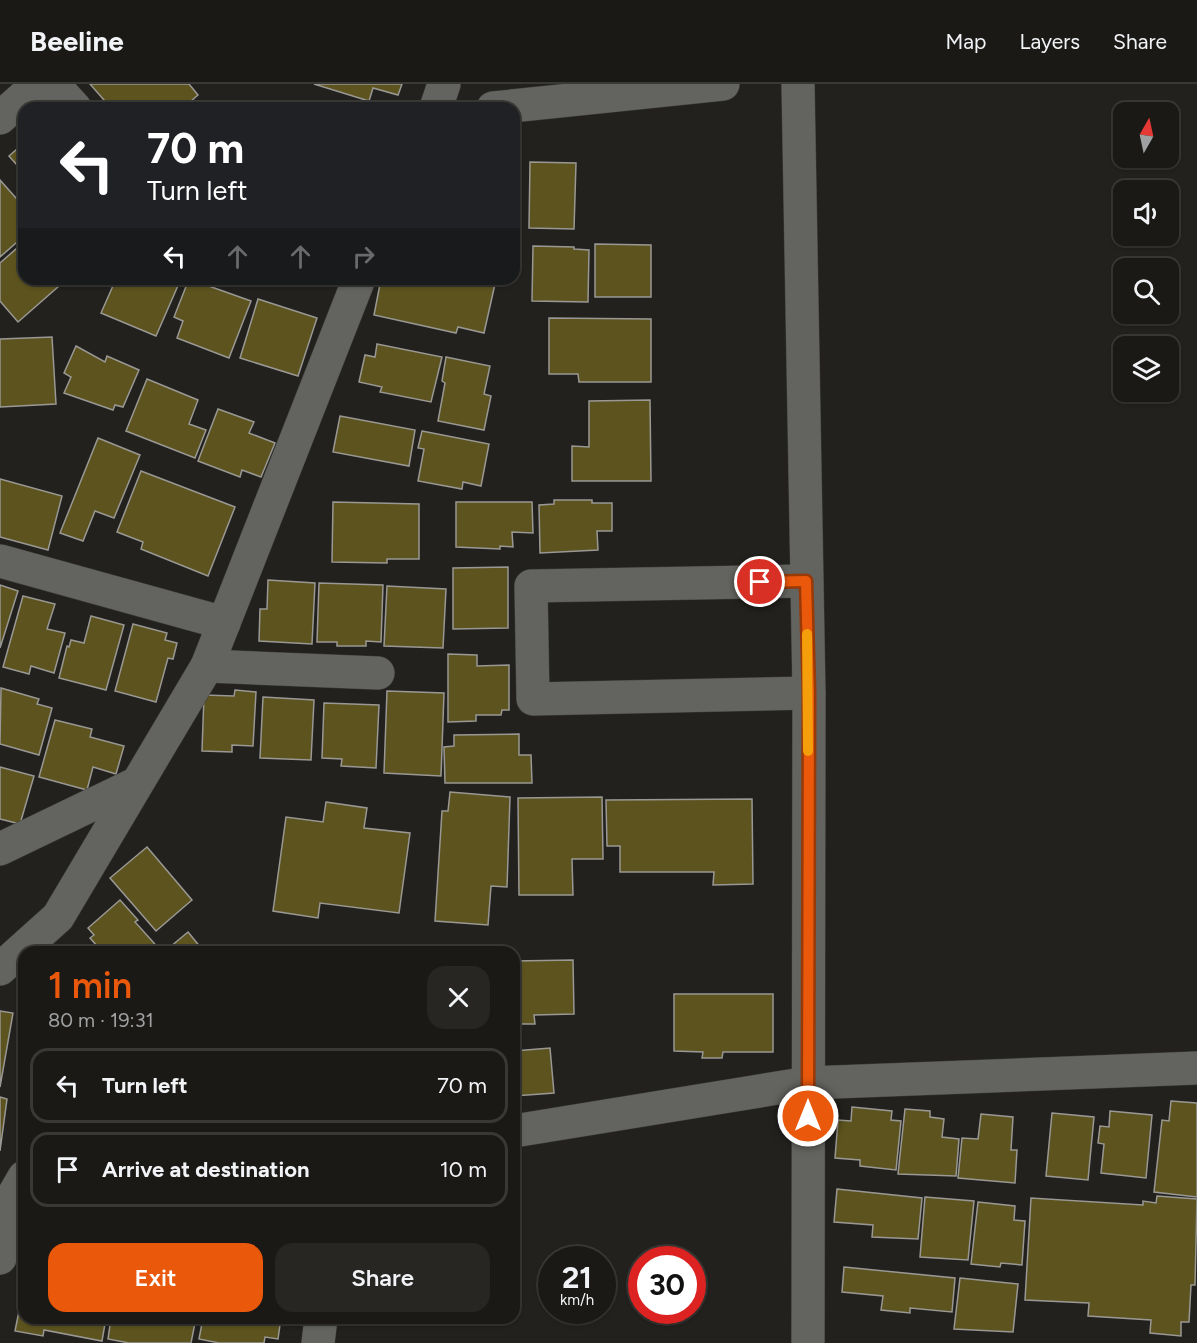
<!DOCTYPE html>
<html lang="en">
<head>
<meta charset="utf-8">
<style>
	body { margin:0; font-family:Figtree,sans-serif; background:#272623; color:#f1f3f6; height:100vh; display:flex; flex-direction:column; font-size:22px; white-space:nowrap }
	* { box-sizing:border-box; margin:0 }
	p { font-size:20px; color:#9fa0a1 }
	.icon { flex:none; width:33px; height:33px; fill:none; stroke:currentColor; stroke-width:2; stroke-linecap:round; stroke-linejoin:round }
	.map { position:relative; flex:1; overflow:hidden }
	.side { position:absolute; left:18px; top:862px; width:502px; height:378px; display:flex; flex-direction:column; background:#1a1916; border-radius:18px; box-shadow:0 2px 4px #0004,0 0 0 2px #383835 }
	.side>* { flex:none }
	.guide { position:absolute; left:18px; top:18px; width:502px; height:183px; border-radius:18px; box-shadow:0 2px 4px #0004,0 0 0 2px #383835; background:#202124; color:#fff; overflow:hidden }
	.needle { width:39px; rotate:9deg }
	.controls { position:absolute; left:1113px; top:18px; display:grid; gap:12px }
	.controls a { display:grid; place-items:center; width:66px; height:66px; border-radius:12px; background:#1a1916; box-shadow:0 2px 4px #0004,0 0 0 2px #383835; font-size:30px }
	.speed { position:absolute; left:538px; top:1162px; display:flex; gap:12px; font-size:30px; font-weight:700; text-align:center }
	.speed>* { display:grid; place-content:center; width:78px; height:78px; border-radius:50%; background:#1a1916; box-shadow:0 2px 4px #0004,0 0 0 2px #383835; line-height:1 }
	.speed small { font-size:15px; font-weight:400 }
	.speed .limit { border:9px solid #d22; background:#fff; color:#111 }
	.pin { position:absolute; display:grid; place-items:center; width:51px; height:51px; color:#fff; margin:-26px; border:3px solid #fff; border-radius:50%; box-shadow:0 2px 6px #0007 }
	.me { position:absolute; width:66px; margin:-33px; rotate:0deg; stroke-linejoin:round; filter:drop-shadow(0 0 4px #0008) }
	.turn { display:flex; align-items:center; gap:21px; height:126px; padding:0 30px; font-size:27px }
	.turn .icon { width:78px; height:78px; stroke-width:2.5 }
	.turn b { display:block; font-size:42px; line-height:51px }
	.lanes { display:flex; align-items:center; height:57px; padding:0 30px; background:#0003; justify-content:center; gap:30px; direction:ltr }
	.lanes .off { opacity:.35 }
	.round { display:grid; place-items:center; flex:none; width:63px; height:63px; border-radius:18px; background:#272623 }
	.headline { display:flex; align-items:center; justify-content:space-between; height:102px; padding:0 30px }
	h1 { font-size:36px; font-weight:600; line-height:45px; color:#ea580c }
	.action { display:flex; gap:12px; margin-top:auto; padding:12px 30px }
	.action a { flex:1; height:69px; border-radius:18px; background:#ea580c; color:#fff; font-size:24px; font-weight:600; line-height:69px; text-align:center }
	.action a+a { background:#272623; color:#f1f3f6 }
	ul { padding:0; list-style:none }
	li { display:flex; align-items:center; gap:18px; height:75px; margin:0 12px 9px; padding:0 18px; border:3px solid #383835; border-radius:18px }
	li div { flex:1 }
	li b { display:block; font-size:22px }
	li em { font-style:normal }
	header { display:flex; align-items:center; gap:36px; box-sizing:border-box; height:84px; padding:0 30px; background:#1a1916; border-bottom:2px solid #383835 }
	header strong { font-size:28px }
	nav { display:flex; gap:33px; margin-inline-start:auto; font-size:21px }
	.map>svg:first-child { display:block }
	.building { fill:#5c531e; stroke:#999894; stroke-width:1.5 }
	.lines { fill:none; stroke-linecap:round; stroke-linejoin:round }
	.minor-casing { stroke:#3d3d3a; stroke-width:34 }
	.minor { stroke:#63635f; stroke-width:33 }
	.route-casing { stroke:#983908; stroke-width:15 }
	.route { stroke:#ea580c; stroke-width:10 }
	.slow { stroke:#f59e0b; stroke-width:10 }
</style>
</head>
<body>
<header>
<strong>Beeline</strong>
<nav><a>Map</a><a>Layers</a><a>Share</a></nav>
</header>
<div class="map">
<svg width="1197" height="1259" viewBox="0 0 1197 1259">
	<rect width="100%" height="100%" fill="#22211e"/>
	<g class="building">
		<polygon points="90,0 189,0 198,11 183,24 111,24"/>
		<polygon points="314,0 402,0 398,11 373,4 369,17"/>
		<polygon points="24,59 24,89 9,72"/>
		<polygon points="530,78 576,79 574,145 529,144"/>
		<polygon points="0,96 24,123 24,152 0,173"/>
		<polygon points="24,158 24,195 67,195 18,238 0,217 0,179"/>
		<polygon points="595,160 651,161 651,213 595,213"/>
		<polygon points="533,162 574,163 574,165 589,166 588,218 532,217"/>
		<polygon points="116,195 180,197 156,252 101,229"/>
		<polygon points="189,195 251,217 229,274 177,254 183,237 174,233"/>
		<polygon points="381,195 473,195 495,200 484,249 458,243 456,249 374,231"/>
		<polygon points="258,215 317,234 298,292 240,274"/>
		<polygon points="549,234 651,235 651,298 579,298 578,290 549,290"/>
		<polygon points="52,253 56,320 0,323 0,255"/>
		<polygon points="377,260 442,273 431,318 380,308 382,303 359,298 365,271 375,273"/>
		<polygon points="76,262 105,278 107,272 139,286 123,323 115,321 113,326 64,309 71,293 64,289"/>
		<polygon points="446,273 490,282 484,310 491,312 484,346 438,337 445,299 442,297"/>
		<polygon points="147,295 198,316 189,340 206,346 195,374 126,347"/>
		<polygon points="650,316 651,397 572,397 572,362 589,363 589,317"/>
		<polygon points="218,325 254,338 249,349 275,359 261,393 242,386 240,393 198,377"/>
		<polygon points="340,332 415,346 409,382 333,368"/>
		<polygon points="422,347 489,360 481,402 463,398 462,405 418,397 424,365 418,364"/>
		<polygon points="98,354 140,371 114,434 95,427 83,457 60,449"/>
		<polygon points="141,387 235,423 208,492 141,465 143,458 117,448"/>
		<polygon points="0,395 62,412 48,466 0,453"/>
		<polygon points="554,416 592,416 592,419 612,419 612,447 597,447 598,466 540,469 539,421 554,420"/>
		<polygon points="333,418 419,420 419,475 387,475 387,479 332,478"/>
		<polygon points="456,418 532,418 533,449 512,448 513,463 500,462 500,465 456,463"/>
		<polygon points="508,483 508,544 453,545 453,484"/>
		<polygon points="268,496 315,499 312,560 259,557 260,525 267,525"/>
		<polygon points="319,499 383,501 381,558 366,557 366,562 337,562 337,558 317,558"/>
		<polygon points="0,501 18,507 0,564"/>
		<polygon points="387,502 446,505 443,564 384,562"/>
		<polygon points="23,512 55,520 47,545 65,549 54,589 31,582 29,590 3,583"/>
		<polygon points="91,532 124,541 106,606 59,594 67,562 69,563 71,556 84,559"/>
		<polygon points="133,540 167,549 165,556 177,559 173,575 168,574 156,618 115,607"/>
		<polygon points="448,570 477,571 477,582 509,581 509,626 502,626 501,631 476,631 476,637 448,638"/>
		<polygon points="1,604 39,615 37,620 52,624 39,671 0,660"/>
		<polygon points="235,606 256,608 253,662 232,661 232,668 202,667 204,611 234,612"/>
		<polygon points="387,607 444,609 441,692 384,689"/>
		<polygon points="263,613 314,616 311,676 260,674"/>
		<polygon points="324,619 379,621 376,684 341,682 342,675 322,674"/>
		<polygon points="55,636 92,645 90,653 124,662 116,690 93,683 87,706 39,693"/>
		<polygon points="519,650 519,671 531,671 532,699 445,699 444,663 454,662 454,651"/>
		<polygon points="0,683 34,692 20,740 0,735"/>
		<polygon points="450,708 510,713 507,803 491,802 488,841 435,837 442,727 448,727"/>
		<polygon points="602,713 603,775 572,775 573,811 519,811 518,714"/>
		<polygon points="752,715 753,800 713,801 714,788 620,788 620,762 607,762 606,716"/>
		<polygon points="326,718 367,724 364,744 410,749 399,829 320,819 318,834 273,827 286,733 323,738"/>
		<polygon points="147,763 192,816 156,847 110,794"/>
		<polygon points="120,816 138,836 135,838 162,868 94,868 99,864 90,854 94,851 88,844"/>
		<polygon points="188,848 201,864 196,868 175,868 170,863"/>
		<polygon points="573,876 574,930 534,931 535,940 514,940 514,877"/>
		<polygon points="674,910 773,910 773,968 723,968 722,974 702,974 703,968 674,967"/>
		<polygon points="0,927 13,929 0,1003"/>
		<polygon points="550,964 554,1009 514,1012 514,967"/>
		<polygon points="0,1013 7,1015 0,1067"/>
		<polygon points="1171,1017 1197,1019 1197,1113 1154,1108 1162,1036 1169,1037"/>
		<polygon points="852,1023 892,1027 891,1036 901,1037 896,1086 860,1082 860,1076 835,1074 838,1036 851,1037"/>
		<polygon points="905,1025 930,1027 930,1033 944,1035 942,1053 959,1055 956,1092 898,1090"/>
		<polygon points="1110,1027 1152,1031 1146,1094 1101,1089 1104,1060 1098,1059 1100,1042 1109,1043"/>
		<polygon points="1052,1029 1094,1033 1088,1096 1046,1092"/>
		<polygon points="981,1030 1013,1033 1011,1066 1017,1066 1015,1099 958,1094 962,1054 978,1055"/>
		<polygon points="837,1105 922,1114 918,1155 872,1153 873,1141 834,1138"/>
		<polygon points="1157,1112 1197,1115 1195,1201 1191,1201 1189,1238 1181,1238 1181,1252 1150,1249 1151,1236 1088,1232 1089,1219 1025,1216 1031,1114 1143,1121 1143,1117 1156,1119"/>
		<polygon points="925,1113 974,1117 968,1176 920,1173"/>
		<polygon points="978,1118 1015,1122 1014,1136 1025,1137 1022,1181 1001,1179 1000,1183 971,1180"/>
		<polygon points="844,1183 955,1194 952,1228 910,1224 910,1229 881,1226 883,1212 842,1208"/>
		<polygon points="960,1194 1018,1200 1013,1248 954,1245"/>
		<polygon points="24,1202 24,1234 106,1234 102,1257 44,1246 43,1252 15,1247"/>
		<polygon points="111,1234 196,1234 191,1259 129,1259 108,1255"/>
		<polygon points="203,1234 281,1234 278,1255 265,1253 264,1259 219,1259 199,1255"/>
	</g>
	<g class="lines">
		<defs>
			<g id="minor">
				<polyline points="53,0 75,24"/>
				<polyline points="798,0 809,609 808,1259"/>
				<polyline points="436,24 444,0"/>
				<polyline points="493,24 723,0"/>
				<polyline points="0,34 38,0"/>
				<polyline points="0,477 224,539"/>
				<polyline points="806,497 531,502 533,615 809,609"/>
				<polyline points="207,582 378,589"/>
				<polyline points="0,765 135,700"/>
				<polyline points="0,885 58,833 207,582 359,195"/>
				<polyline points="514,1047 808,999 1197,984"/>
				<polyline points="0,1174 13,1112 24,1093"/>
				<polyline points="318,1259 321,1234"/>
			</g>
		</defs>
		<use href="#minor" class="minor-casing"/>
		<use href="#minor" class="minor"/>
	</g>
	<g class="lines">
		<defs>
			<polyline id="route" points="760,498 806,497 809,609 808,1032"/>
		</defs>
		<use href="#route" class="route-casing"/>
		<use href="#route" class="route"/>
		<polyline class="slow" points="807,550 808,667"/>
	</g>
</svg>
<div class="controls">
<a><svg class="needle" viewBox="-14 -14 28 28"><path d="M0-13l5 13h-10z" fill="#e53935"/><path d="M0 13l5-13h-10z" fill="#9fa0a1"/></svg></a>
<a><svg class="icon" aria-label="sound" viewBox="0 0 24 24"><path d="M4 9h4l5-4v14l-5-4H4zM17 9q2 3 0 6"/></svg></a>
<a><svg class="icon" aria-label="search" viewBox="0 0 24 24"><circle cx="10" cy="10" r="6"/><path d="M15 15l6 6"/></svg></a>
<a><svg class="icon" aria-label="layers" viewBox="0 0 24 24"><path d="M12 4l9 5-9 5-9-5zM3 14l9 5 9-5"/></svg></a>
</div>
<div class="speed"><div>21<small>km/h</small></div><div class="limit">30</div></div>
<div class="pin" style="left:760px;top:498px;background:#d93025"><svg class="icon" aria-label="arrive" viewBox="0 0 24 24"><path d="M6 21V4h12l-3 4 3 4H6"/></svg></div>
<svg class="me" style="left:808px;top:1032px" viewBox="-20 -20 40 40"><circle r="17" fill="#ea580c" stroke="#fff" stroke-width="3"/><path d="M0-11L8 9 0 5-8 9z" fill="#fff"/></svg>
<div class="guide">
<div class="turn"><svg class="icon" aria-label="left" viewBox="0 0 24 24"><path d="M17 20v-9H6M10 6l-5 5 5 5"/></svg><div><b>70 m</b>Turn left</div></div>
<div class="lanes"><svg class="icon" aria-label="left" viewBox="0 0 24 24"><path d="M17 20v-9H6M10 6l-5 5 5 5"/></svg><svg class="icon off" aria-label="ahead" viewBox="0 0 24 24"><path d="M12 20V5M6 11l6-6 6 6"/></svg><svg class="icon off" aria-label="ahead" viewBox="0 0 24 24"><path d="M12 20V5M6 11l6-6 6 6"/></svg><svg class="icon off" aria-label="right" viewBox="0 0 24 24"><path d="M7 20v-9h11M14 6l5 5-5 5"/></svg></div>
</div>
<section class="side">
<div class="headline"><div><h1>1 min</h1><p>80 m · 19:31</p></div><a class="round"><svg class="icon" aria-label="close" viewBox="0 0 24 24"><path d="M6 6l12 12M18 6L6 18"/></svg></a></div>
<ul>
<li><svg class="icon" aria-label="left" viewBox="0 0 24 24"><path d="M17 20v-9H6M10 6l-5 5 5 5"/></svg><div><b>Turn left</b></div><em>70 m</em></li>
<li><svg class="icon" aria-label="arrive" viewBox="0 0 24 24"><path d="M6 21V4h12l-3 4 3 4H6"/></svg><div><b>Arrive at destination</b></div><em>10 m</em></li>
</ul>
<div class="action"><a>Exit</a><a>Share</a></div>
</section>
</div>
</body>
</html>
